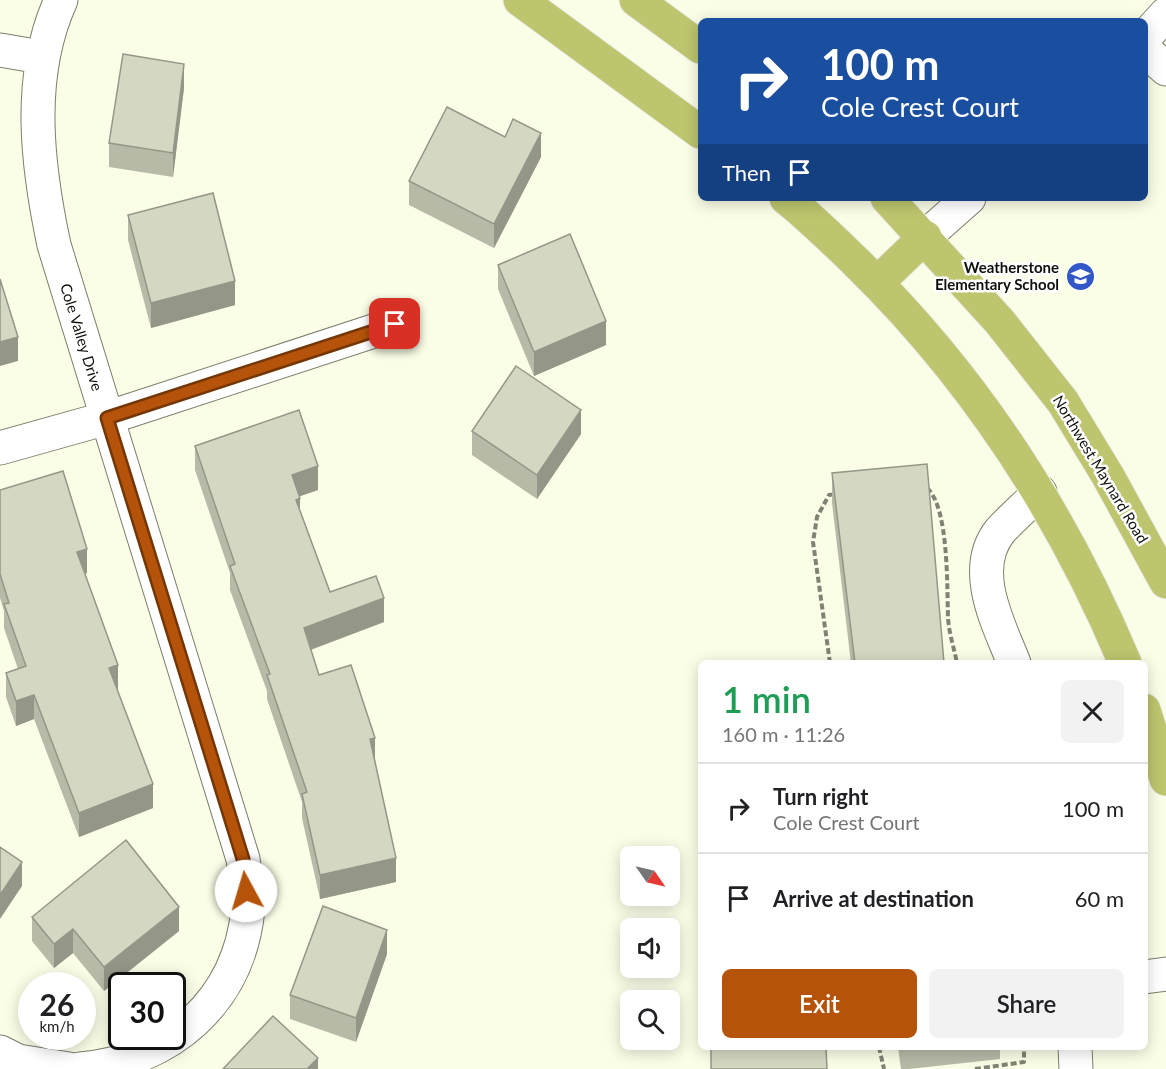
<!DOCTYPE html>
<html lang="en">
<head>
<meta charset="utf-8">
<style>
	body { margin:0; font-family:Lato,sans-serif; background:#f2f2f2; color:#202124; height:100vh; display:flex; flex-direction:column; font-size:22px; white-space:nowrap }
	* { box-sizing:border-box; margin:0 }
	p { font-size:20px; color:#757577 }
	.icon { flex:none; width:33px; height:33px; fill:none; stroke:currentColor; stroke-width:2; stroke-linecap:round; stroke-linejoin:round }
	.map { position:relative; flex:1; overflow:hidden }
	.side { position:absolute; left:698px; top:660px; width:450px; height:390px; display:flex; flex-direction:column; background:#fff; border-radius:9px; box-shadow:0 3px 15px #0003 }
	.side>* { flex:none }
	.guide { position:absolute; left:698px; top:18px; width:450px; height:183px; border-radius:9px; box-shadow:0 3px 15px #0003; background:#1a4fa0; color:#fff; overflow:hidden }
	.needle { width:39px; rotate:124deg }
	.tools { position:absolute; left:620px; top:846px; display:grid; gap:12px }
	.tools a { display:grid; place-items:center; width:60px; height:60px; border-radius:9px; background:#fff; box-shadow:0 3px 15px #0003; font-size:30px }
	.speed { position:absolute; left:18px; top:972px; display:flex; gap:12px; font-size:30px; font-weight:700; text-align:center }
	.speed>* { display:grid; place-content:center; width:78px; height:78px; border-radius:50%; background:#fff; box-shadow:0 3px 15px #0003; line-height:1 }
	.speed small { font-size:15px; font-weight:400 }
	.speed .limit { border:3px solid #111; border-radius:9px; background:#fff; color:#111 }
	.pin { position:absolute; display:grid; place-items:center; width:51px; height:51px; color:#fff; margin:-26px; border-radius:12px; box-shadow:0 3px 9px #0006 }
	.me { position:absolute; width:66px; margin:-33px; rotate:354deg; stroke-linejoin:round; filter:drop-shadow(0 0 4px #0008) }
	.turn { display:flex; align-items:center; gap:21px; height:126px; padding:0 24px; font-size:27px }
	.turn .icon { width:78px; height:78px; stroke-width:2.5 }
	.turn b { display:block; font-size:42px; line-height:51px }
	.then { display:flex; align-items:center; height:57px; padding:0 24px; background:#0003; gap:12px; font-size:22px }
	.round { display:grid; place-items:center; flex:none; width:63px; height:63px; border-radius:9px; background:#f2f2f2 }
	.summary { display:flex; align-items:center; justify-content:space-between; height:102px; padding:0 24px }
	h1 { font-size:36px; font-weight:600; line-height:45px; color:#1e9e55 }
	.primary-button { display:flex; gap:12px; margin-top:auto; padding:12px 24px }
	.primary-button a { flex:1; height:69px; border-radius:9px; background:#b45309; color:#fff; font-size:24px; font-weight:600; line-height:69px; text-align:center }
	.primary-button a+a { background:#f2f2f2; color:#202124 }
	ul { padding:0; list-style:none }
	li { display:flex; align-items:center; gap:18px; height:90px; padding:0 24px; border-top:2px solid #e0e0e0 }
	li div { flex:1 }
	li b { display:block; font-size:22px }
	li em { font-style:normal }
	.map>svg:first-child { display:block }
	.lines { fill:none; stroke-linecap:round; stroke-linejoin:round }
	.minor-casing { stroke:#7b7f6b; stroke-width:35 }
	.major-casing { stroke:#ececeb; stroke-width:35 }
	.path { stroke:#808374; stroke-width:4; stroke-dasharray:6 3; stroke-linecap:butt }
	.minor { stroke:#fff; stroke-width:33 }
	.major { stroke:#bdc56e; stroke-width:33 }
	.wall { fill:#b6baa7 }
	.shaded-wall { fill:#949788 }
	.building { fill:#d4d8c2; stroke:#949788; stroke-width:1.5 }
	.route-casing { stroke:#753606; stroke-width:15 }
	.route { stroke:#b45309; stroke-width:10 }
	.labels { text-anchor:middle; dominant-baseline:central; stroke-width:5; stroke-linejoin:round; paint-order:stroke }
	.poi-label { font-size:15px; font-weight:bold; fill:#0f1109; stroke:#fff; text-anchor:end }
	.street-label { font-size:15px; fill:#0f1109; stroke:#fff }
</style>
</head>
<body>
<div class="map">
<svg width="1166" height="1069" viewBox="0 0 1166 1069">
	<rect width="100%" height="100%" fill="#fafee7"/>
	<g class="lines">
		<defs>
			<g id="minor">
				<path d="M 61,0 C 26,77 37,165 54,245 L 243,859 C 245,875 249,894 248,909 C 239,1002 170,1061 80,1069"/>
				<polyline points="1144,38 1166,14"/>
				<polyline points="1144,49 1166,69"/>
				<polyline points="0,50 41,57"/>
				<polyline points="925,237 969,198"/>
				<polyline points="0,448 107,418 395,324"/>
				<path d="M 1014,663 C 999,625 969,570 1000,531 C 1012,518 1027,505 1040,492"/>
				<polyline points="1144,977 1166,974"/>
				<polyline points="1075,1047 1076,1069"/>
				<polyline points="0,1052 18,1061 69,1069"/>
			</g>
			<g id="major">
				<polyline points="520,0 700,132"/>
				<polyline points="636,0 700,47"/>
				<path d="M 786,198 C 811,218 833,240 856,262 C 973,376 1062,513 1125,663"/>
				<polyline points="887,198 1000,322 1063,402 1108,476 1166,582"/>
				<polyline points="877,283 925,237"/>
				<polyline points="1144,710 1166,779"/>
			</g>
		</defs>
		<use href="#minor" class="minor-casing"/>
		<use href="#major" class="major-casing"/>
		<g class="path">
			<path d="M 927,488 C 949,507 947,588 948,618 C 949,633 954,648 957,663"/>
			<polyline points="830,663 813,542 817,517 829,495 836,494"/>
			<polyline points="879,1047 884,1069"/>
			<polyline points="975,1069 1024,1062 1024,1047"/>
		</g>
		<use href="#minor" class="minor"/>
		<use href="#major" class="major"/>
	</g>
	<g class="wall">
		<polygon points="184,88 173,177 109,167 109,143"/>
		<polygon points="541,157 494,248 409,205 409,181"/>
		<polygon points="128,215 235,305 151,328 128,240"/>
		<polygon points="498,265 606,345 534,376 498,289"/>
		<polygon points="472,431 581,434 537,499 472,455"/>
		<polygon points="195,446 318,490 299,496 300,510 330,592 384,622 311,650 319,675 375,759 396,882 320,899 302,818 302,802 267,699 267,691 230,590 230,573 195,470"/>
		<polygon points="832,473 944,663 851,663 832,503"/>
		<polygon points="0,490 87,573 85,574 118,689 117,689 153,808 79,837 34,719 16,726 6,697 6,673 18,669 4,628 4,611 0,598"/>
		<polygon points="32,917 179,931 104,991 73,953 54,968 32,941"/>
		<polygon points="387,954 356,1042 290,1019 290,995"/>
		<polygon points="898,1047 1000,1047 1000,1059 909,1069 901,1069"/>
	</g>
	<g class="shaded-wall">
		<polygon points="184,64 184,88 173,177 173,153"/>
		<polygon points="541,133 541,157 494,248 494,224"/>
		<polygon points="235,281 235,305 151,328 151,303"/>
		<polygon points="606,321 606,345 534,376 534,352"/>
		<polygon points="18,337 18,361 0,366 0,342"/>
		<polygon points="581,410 581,434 537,499 537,475"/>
		<polygon points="318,466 318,490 292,499 292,475"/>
		<polygon points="300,498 300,522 296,500"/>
		<polygon points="87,549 87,573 77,576 77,552"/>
		<polygon points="384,598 384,622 304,652 304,628"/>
		<polygon points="118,665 118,689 109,692 109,668"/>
		<polygon points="34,695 34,719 16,726 16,701"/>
		<polygon points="375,738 375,762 370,739"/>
		<polygon points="153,784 153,808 79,837 79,813"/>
		<polygon points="396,858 396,882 320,899 320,875"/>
		<polygon points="22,862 22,886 0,919 0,895"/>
		<polygon points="179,907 179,931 104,991 104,967"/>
		<polygon points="73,929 73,953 54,968 54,944"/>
		<polygon points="387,930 387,954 356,1042 356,1018"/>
		<polygon points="318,1058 318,1069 307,1069"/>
	</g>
	<g class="building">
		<polygon points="123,54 184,64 173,153 109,143"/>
		<polygon points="447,107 505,137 513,119 541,133 494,224 409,181"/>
		<polygon points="213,193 235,281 151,303 128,215"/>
		<polygon points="570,234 606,321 534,352 498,265"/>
		<polygon points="0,279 18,337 0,342"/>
		<polygon points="516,366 581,410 537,475 472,431"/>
		<polygon points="299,410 318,466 292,475 300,498 296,500 330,592 376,576 384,598 304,628 319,675 351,665 375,738 370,739 396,858 320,875 302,794 307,792 267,675 270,674 230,566 235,564 195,446"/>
		<polygon points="927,464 944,663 855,663 832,473"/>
		<polygon points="63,471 87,549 77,552 118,665 109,668 153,784 79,813 34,695 16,701 6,673 26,666 4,604 9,603 0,574 0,490"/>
		<polygon points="126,840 179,907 104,967 73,929 54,944 32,917"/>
		<polygon points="0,847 22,862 0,895"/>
		<polygon points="323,906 387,930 356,1018 290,995"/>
		<polygon points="273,1016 318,1058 307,1069 223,1069"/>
		<polygon points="711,1047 826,1047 827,1069 711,1069"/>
	</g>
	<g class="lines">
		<defs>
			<polyline id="route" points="246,891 243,859 107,418 395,324"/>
		</defs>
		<use href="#route" class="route-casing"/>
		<use href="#route" class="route"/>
	</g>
	<defs>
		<symbol id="school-disc" viewBox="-11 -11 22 22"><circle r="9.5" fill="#3258c8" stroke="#fff"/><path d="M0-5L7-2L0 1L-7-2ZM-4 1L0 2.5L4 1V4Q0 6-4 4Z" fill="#fff"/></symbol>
	</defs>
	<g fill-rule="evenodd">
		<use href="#school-disc" x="1064" y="260" width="33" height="33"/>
	</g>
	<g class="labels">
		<g class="poi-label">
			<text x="1059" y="267">Weatherstone<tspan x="1059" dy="17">Elementary School</tspan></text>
		</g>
		<g class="street-label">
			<text transform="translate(82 337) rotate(73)">Cole Valley Drive</text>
			<text transform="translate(1101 469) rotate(59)">Northwest Maynard Road</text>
		</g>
	</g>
</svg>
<div class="tools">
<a><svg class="needle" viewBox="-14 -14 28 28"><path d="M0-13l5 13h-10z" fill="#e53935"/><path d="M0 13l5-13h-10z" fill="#757577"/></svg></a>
<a><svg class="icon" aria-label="sound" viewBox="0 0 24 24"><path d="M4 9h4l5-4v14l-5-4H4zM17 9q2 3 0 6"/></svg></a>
<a><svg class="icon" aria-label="search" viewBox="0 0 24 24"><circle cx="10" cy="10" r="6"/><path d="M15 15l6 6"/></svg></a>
</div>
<div class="speed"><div>26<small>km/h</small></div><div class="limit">30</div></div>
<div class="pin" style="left:395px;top:324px;background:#d93025"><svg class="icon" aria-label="arrive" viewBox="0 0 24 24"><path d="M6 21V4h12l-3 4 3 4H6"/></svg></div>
<svg class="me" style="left:246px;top:891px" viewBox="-20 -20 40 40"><circle r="19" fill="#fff"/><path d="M0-13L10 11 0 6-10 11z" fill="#b45309"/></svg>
<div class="guide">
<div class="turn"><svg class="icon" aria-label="right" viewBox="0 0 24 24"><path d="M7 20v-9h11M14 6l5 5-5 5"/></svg><div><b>100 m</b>Cole Crest Court</div></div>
<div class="then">Then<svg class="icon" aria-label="arrive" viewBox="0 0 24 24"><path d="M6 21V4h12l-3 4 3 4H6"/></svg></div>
</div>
<section class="side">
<div class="summary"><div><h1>1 min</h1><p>160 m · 11:26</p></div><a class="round"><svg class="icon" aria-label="close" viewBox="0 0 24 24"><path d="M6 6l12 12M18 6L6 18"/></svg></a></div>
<ul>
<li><svg class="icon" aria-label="right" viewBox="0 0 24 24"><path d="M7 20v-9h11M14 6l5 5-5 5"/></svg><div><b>Turn right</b><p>Cole Crest Court</p></div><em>100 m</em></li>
<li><svg class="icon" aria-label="arrive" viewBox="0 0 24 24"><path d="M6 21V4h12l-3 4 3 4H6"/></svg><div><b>Arrive at destination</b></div><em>60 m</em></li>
</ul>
<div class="primary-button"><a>Exit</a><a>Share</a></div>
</section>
</div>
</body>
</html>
